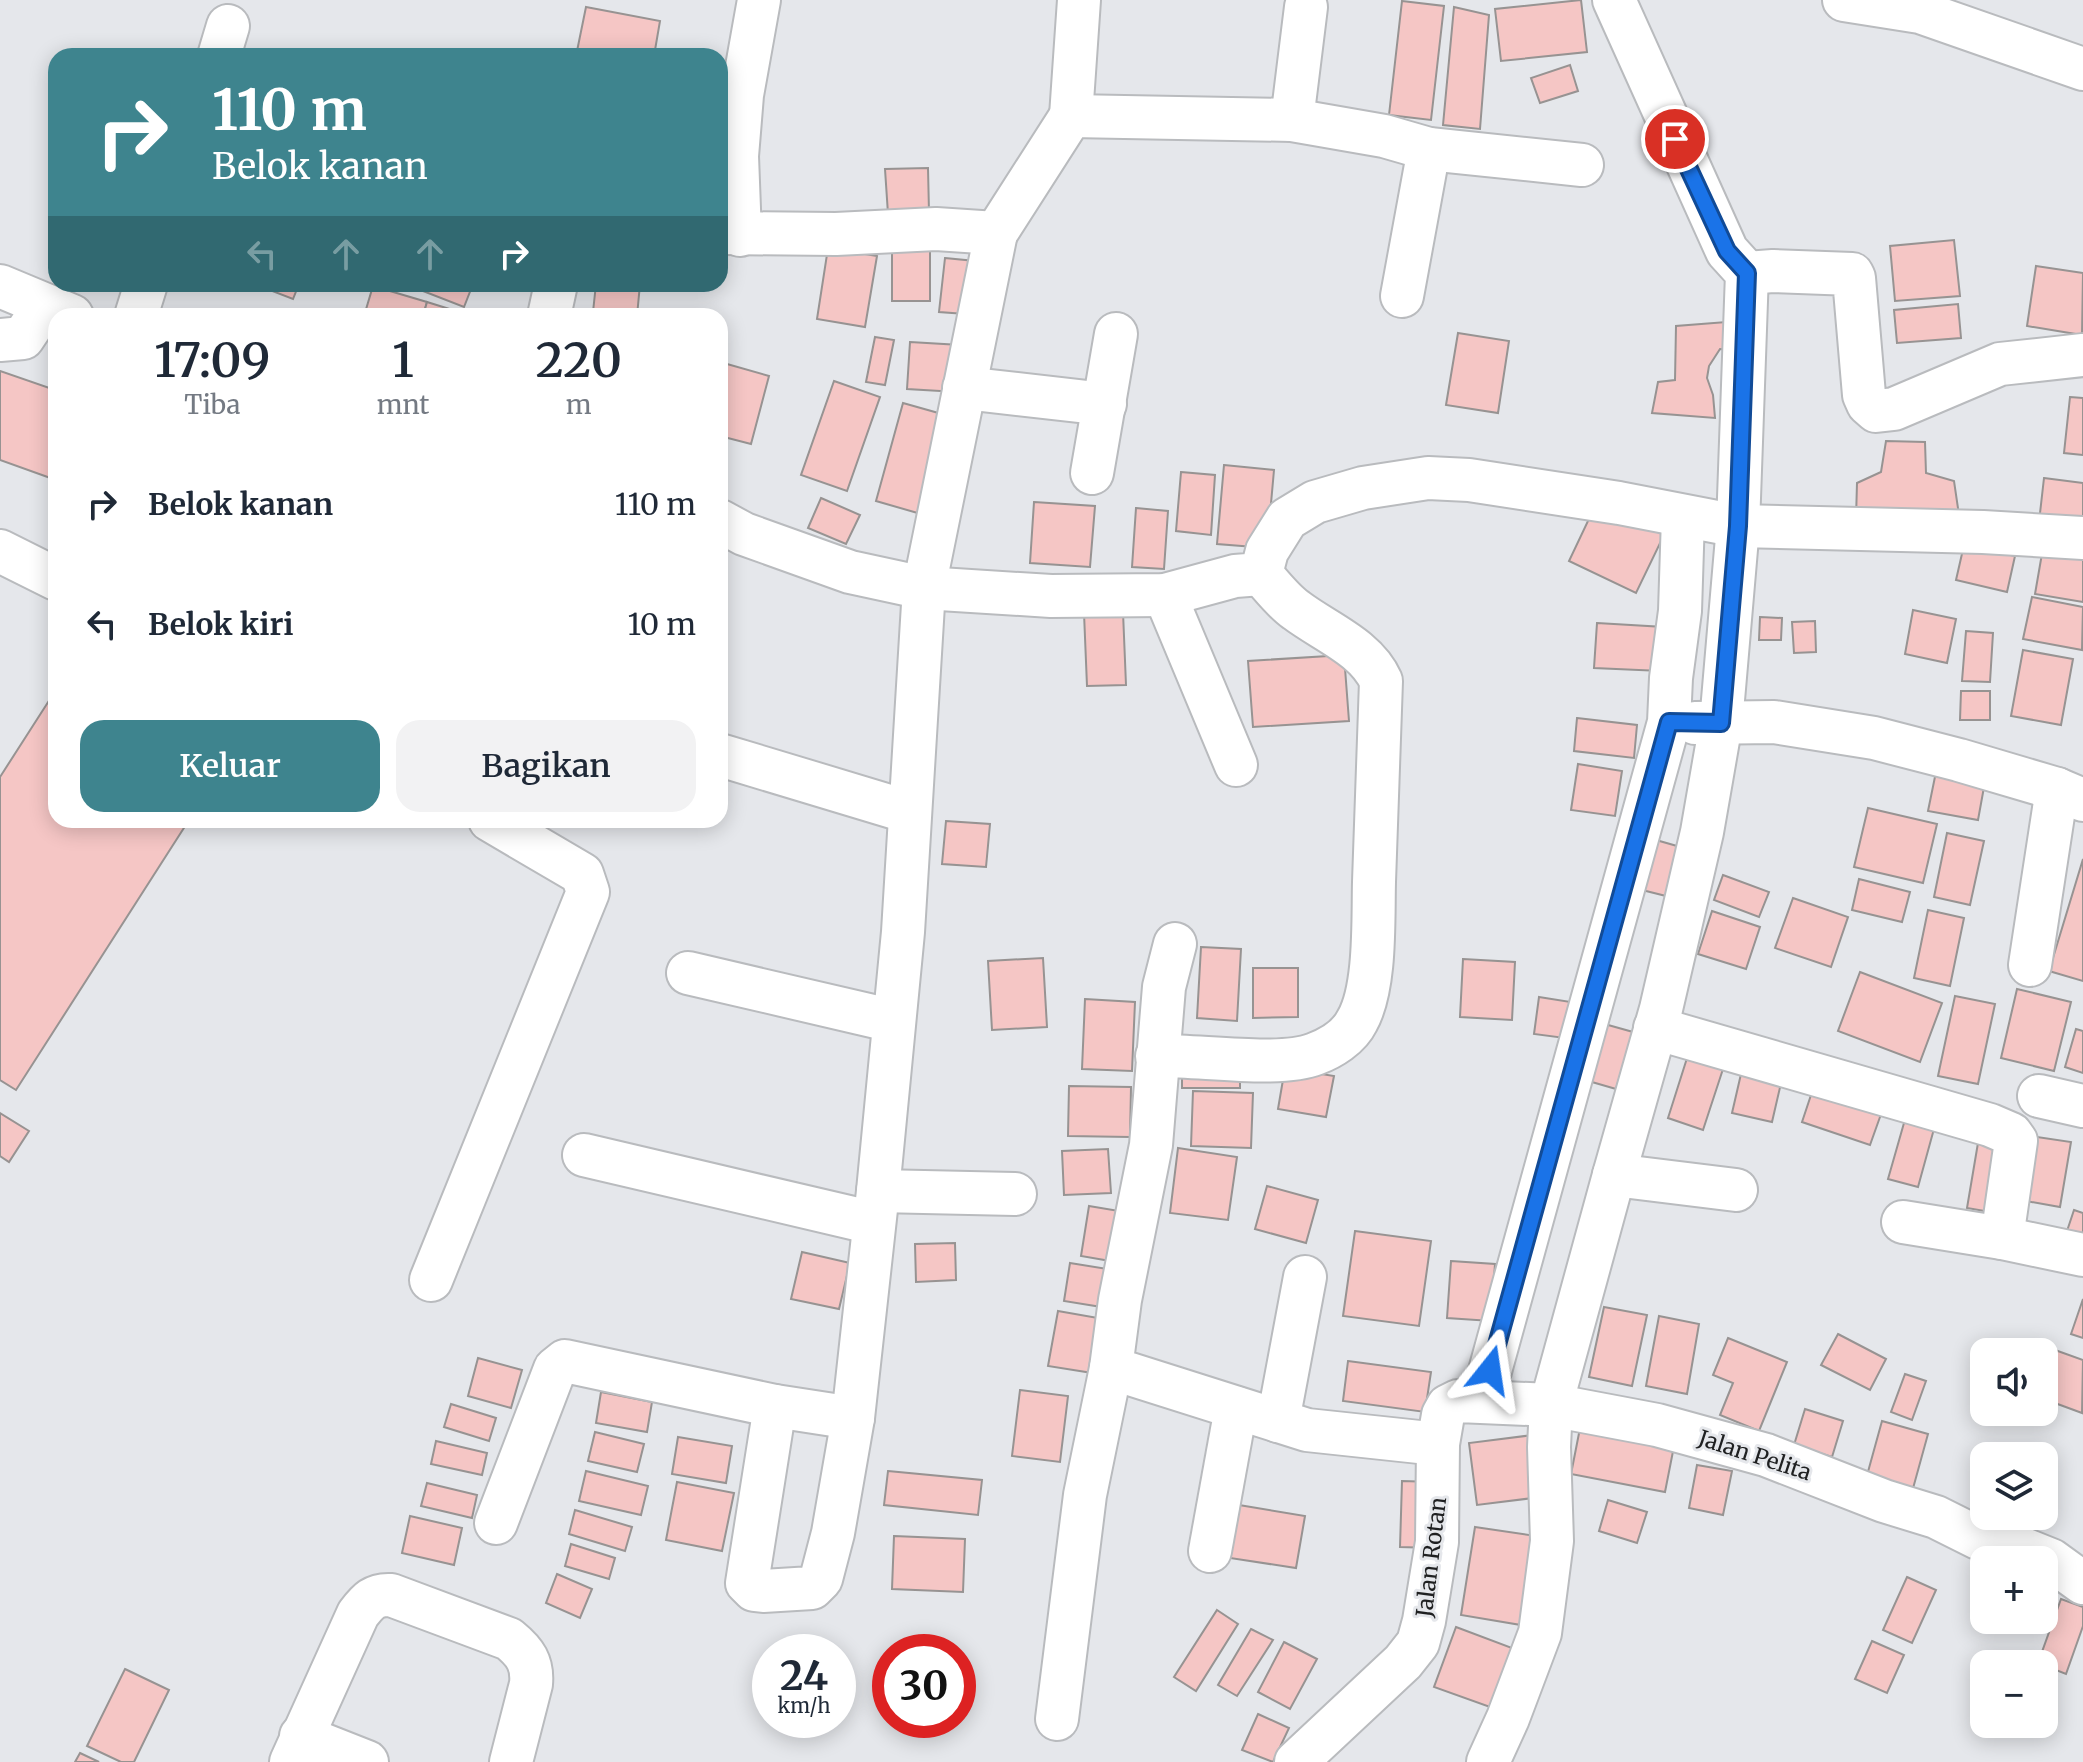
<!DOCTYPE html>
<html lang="id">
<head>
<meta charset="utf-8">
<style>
	body { margin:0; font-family:Merriweather,serif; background:#f2f2f3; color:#1f2937; height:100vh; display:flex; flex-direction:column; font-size:30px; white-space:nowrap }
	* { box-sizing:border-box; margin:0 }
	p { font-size:26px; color:#747a83 }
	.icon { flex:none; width:44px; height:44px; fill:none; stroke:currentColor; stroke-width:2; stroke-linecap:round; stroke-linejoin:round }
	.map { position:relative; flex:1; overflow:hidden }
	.panel { position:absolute; left:48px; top:308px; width:680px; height:520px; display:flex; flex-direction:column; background:#fff; border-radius:24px; box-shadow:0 4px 20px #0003 }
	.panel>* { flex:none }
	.banner { position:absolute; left:48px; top:48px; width:680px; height:244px; border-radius:24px; box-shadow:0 4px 20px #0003; background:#3e848e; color:#fff; overflow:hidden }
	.controls { position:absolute; left:1970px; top:1338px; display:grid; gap:16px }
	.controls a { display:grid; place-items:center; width:88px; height:88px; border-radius:16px; background:#fff; box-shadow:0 4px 20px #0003; font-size:40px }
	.speed { position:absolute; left:752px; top:1634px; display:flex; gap:16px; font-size:40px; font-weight:700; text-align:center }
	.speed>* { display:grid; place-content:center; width:104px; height:104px; border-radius:50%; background:#fff; box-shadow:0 4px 20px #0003; line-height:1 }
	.speed small { font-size:20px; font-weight:400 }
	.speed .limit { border:12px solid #d22; background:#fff; color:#111 }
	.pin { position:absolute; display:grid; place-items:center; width:68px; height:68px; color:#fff; margin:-34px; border:4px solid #fff; border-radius:50%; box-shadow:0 2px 8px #0007 }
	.me { position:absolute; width:88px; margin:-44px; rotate:15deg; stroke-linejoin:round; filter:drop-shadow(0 0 6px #0008) }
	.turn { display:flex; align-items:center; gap:28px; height:168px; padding:0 32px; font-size:36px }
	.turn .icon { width:104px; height:104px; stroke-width:2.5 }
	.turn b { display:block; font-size:56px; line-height:68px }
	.lanes { display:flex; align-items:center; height:76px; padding:0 32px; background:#0003; justify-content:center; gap:40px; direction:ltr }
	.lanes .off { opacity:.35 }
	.eta { display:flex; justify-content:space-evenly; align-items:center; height:136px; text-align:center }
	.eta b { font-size:48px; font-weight:600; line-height:56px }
	.action { display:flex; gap:16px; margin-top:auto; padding:16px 32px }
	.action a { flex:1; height:92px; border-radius:24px; background:#3e848e; color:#fff; font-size:32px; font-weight:600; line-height:92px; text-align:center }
	.action a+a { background:#f2f2f3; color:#1f2937 }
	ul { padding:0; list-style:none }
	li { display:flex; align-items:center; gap:24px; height:120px; padding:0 32px }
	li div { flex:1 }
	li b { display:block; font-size:30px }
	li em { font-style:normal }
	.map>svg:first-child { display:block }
	.building { fill:#f5c6c5; stroke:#979392; stroke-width:2 }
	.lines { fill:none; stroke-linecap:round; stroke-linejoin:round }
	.minor-casing { stroke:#b9bbbe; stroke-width:46 }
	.minor { stroke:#fff; stroke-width:42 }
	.route-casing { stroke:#114b97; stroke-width:20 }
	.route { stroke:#1a73e8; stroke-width:14 }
	.labels { text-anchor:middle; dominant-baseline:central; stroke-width:6; stroke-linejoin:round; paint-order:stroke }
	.street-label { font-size:22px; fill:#1f2021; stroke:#e5e7eb }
</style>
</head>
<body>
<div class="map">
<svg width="2083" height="1762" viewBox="0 0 2083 1762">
	<rect width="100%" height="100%" fill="#e5e7eb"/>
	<g class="building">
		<polygon points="1581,0 1587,52 1501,61 1495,9"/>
		<polygon points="1402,1 1444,6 1431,120 1389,115"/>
		<polygon points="586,7 660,21 654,56 576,56"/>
		<polygon points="1454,7 1489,15 1480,129 1443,125"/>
		<polygon points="1570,65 1578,91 1540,103 1531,78"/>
		<polygon points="928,168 929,212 888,214 885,169"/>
		<rect x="892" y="237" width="38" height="64"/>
		<polygon points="1954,240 1960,296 1895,301 1890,246"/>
		<polygon points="828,248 877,256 865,327 817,319"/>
		<polygon points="945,258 985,262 979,315 939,312"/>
		<polygon points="2036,266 2083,273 2082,335 2027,326"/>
		<polygon points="254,284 299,284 293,299"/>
		<polygon points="405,284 473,284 464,307"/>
		<polygon points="596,284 640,284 637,316 593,312"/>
		<polygon points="373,286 427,302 423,316 364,316"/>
		<polygon points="427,302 472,316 423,316"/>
		<polygon points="1958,304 1961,338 1897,343 1894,310"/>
		<polygon points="1739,321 1739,350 1720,349 1709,366 1707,378 1713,395 1715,418 1652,413 1658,382 1675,380 1676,326"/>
		<polygon points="1458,333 1509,341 1498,413 1446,405"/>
		<polygon points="875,337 894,340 885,385 866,382"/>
		<polygon points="910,342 960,345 957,392 907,389"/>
		<polygon points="720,362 769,376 751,444 720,436"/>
		<polygon points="0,371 55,390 56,387 56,480 0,460"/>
		<polygon points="834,381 880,397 847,491 801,475"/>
		<polygon points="2070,397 2083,398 2083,455 2064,453"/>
		<polygon points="903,403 949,416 921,514 876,501"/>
		<polygon points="1886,441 1925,442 1926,473 1954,481 1959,515 1856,519 1857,483 1881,472"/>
		<polygon points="1224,465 1274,470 1267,548 1217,544"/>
		<polygon points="1181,472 1215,475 1211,535 1176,531"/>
		<polygon points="2044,478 2083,483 2083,528 2039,522"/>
		<polygon points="821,498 860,515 846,544 808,528"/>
		<polygon points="1034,502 1095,506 1090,567 1030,563"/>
		<polygon points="1597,502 1664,535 1636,593 1569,561"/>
		<polygon points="1136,508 1168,511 1164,569 1132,567"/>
		<polygon points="2044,542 2083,549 2083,602 2035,594"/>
		<polygon points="1964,545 2015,556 2007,592 1956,580"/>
		<polygon points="2032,597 2083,607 2082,650 2023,639"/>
		<polygon points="1913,610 1956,619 1947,663 1905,654"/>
		<polygon points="1123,612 1126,685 1087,686 1084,613"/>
		<polygon points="1760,617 1782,618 1781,640 1759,640"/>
		<polygon points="1815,621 1816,652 1794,653 1792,622"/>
		<polygon points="1597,623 1664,627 1661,671 1594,668"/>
		<polygon points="1966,631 1993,633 1990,682 1962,681"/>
		<polygon points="2023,650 2073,659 2061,725 2011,716"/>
		<polygon points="1344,655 1349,721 1253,727 1248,661"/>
		<polygon points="1961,691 1990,691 1990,720 1960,720"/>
		<polygon points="52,696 56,698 56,820 189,820 16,1090 0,1080 0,777"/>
		<polygon points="1577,718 1637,725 1634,758 1574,751"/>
		<polygon points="1578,764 1622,771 1615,816 1571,810"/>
		<polygon points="1937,767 1986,776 1978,820 1928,811"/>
		<polygon points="1868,808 1937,824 1923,883 1854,867"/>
		<polygon points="946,821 990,824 986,867 942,864"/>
		<polygon points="1947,833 1984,841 1970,905 1934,897"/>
		<polygon points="1656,840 1684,848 1670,897 1642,890"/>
		<polygon points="2083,859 2083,981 2049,971"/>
		<polygon points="1723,875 1769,892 1759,917 1714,900"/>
		<polygon points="1859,879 1910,892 1902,922 1852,910"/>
		<polygon points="1793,898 1848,917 1831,967 1775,948"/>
		<polygon points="1928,910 1964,918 1950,986 1914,978"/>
		<polygon points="1712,911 1760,927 1746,969 1698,954"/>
		<polygon points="1201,947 1241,949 1237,1021 1197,1018"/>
		<polygon points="1043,958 1047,1027 992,1030 988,961"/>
		<polygon points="1463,959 1515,962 1512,1020 1460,1017"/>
		<polygon points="1253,968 1298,968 1298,1017 1253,1018"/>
		<polygon points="1860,972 1942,1003 1920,1062 1838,1031"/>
		<polygon points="2017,989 2071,1002 2054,1071 2001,1058"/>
		<polygon points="1955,996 1995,1004 1978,1084 1938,1076"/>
		<polygon points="1539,997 1577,1003 1572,1039 1534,1034"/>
		<polygon points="1085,999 1135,1002 1132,1071 1082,1069"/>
		<polygon points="1601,1023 1633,1032 1616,1089 1585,1080"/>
		<polygon points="2076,1029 2083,1031 2083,1073 2065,1067"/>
		<polygon points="1688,1055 1724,1066 1703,1130 1668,1118"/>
		<rect x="1182" y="1062" width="58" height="26"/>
		<polygon points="1285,1068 1334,1076 1326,1117 1278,1109"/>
		<polygon points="1741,1074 1781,1083 1772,1122 1732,1113"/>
		<polygon points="1816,1080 1885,1103 1870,1145 1802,1122"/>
		<polygon points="1069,1086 1131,1087 1130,1137 1068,1136"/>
		<polygon points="1193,1091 1253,1093 1251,1148 1191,1146"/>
		<polygon points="1908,1109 1937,1118 1918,1187 1888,1179"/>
		<polygon points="0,1113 29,1131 9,1162 0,1156"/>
		<polygon points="2030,1136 2071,1142 2060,1207 2020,1200"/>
		<polygon points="1979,1137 2013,1142 2002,1214 1967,1208"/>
		<polygon points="1178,1148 1237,1157 1228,1220 1170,1213"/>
		<polygon points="1108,1149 1111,1193 1064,1195 1062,1151"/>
		<polygon points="1267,1186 1318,1200 1306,1243 1255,1229"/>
		<polygon points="1089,1206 1131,1213 1122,1263 1081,1256"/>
		<polygon points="2074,1210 2083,1213 2083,1246 2064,1240"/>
		<polygon points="1355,1231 1431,1241 1419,1326 1343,1316"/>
		<polygon points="955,1243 956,1280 916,1282 915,1244"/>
		<polygon points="802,1252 850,1263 839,1309 791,1299"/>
		<polygon points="1451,1261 1495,1264 1491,1321 1447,1318"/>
		<polygon points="1070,1263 1120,1271 1114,1309 1064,1301"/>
		<polygon points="2083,1299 2083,1338 2071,1334"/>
		<polygon points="1604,1307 1647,1315 1632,1386 1589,1377"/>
		<polygon points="1058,1311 1115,1321 1105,1375 1048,1366"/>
		<polygon points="1659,1316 1699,1324 1687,1394 1646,1386"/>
		<polygon points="1838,1334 1886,1359 1870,1390 1821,1365"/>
		<polygon points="1728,1338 1787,1362 1759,1431 1720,1415 1733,1383 1713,1375"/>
		<polygon points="2055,1350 2083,1360 2082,1413 2044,1399 2044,1377"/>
		<polygon points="478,1358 522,1370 511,1408 468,1396"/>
		<polygon points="1348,1361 1431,1372 1425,1412 1343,1401"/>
		<polygon points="1905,1374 1926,1381 1912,1420 1891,1412"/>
		<polygon points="1020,1390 1068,1396 1060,1462 1012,1456"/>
		<polygon points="601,1392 652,1402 647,1432 596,1423"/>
		<polygon points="451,1404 496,1418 489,1441 444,1427"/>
		<polygon points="1805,1409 1843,1421 1832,1457 1794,1445"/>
		<polygon points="1582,1418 1676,1436 1665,1492 1571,1474"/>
		<polygon points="1882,1421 1928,1434 1912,1492 1866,1479"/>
		<polygon points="595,1432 644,1444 637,1472 588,1461"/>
		<polygon points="1533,1435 1541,1497 1477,1505 1469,1443"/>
		<polygon points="678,1437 732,1446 726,1483 672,1474"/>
		<polygon points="436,1441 487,1453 482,1475 431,1464"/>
		<polygon points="1697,1465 1732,1471 1723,1515 1689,1508"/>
		<polygon points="586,1471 648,1486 641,1515 579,1501"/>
		<polygon points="888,1471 982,1480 978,1515 884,1505"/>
		<polygon points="1402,1481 1434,1482 1433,1548 1400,1547"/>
		<polygon points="677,1482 734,1493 722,1551 666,1540"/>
		<polygon points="427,1483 477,1495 472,1518 421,1506"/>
		<polygon points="1608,1500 1647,1512 1637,1543 1599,1531"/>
		<polygon points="1239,1505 1305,1516 1296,1568 1230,1558"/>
		<polygon points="575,1510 632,1527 625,1551 569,1534"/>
		<polygon points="410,1516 462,1528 454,1565 402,1553"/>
		<polygon points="1475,1527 1536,1536 1521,1625 1461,1615"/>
		<polygon points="894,1536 965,1539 963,1592 892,1589"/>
		<polygon points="571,1544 615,1558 609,1579 565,1566"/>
		<polygon points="557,1574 592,1589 580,1618 546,1603"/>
		<polygon points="1907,1577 1936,1590 1912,1643 1883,1630"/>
		<polygon points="2061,1599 2083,1607 2083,1626 2066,1674 2038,1663"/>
		<polygon points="1217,1610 1238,1624 1196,1691 1174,1677"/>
		<polygon points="1456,1627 1512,1648 1490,1707 1434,1687"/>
		<polygon points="1251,1629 1273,1640 1237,1696 1218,1685"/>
		<polygon points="1872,1641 1904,1655 1887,1693 1855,1679"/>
		<polygon points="1284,1642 1317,1659 1290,1709 1258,1692"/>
		<polygon points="125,1669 169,1690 134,1762 121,1762 87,1746"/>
		<polygon points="1258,1714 1289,1728 1273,1762 1242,1750"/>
		<polygon points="80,1753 99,1762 75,1762"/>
	</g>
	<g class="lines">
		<defs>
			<g id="minor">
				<polyline points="1614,0 1727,251 1747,273 1738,526 1721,723 1702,832 1661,1009 1614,1175"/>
				<polyline points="1844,0 1920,12 2083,69"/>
				<polyline points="219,56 228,26"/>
				<polyline points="1071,116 1079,0"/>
				<polyline points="1292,120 1306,7"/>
				<polyline points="720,233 836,234 936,229 996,233 1071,116 1292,120 1384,136 1429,149 1582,165"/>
				<polyline points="740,235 737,156 742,95 759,0"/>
				<polyline points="1747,273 1773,271 1852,274 1854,278 1864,395 1868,404 1876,411 1894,409 2000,364 2083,355"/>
				<polyline points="0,286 72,316"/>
				<polyline points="1402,296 1429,149"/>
				<polyline points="136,316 146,284"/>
				<polyline points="549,316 556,284"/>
				<polyline points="0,340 23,338 45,305"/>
				<polyline points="964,388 1105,404"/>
				<polyline points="1092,473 1116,334"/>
				<polyline points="720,521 744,534 850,572 924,588 1051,596 1165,595 1235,576 1261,574 1267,551 1287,519 1315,502 1363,488 1428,478 1469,480 1619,503 1738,526 1983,532 2083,538"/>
				<polyline points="0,551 56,579"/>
				<polyline points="1165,595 1236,765"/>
				<polyline points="1695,723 1774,722 1874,738 1959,760 2057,789 2083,800"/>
				<polyline points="720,755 909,812"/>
				<polyline points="1175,944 1164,987 1151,1145 1120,1300 1111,1368 1307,1430 1438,1444"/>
				<polyline points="2030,965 2057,789"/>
				<polyline points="688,973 894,1021"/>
				<polyline points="1655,1028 1990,1125 2011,1134 2016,1141 2002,1238"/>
				<path d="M 1157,1056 C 1199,1055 1280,1068 1315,1054 C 1331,1048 1349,1037 1357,1021 C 1376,988 1373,920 1374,882 C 1376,815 1379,748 1381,681 C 1366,647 1325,632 1296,610 C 1283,601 1272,586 1261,574"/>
				<polyline points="2039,1096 2083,1106"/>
				<polyline points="584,1155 874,1223"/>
				<polyline points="878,1191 1015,1194"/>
				<polyline points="1903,1222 2002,1238 2083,1255"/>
				<polyline points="431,1280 588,892 582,874 490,820"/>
				<polyline points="1482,1400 1669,722 1671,678 1680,611 1683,517"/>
				<polyline points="775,1406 747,1583 754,1590 763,1591 812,1588 821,1579 833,1533 853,1418 878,1191 903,932 924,588 996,233"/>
				<polyline points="1278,1421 1305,1277"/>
				<polyline points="496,1523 555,1369 565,1361 775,1406 853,1418"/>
				<polyline points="1210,1551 1236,1408"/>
				<polyline points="1057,1719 1085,1495 1111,1368"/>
				<polyline points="301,1736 367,1762"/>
				<path d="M 291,1762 L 358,1614 C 368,1601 374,1594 391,1595 L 509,1639 C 525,1652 533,1663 531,1684 L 511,1762"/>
				<polyline points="1296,1762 1403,1662 1418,1643 1424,1621 1437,1542 1438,1444 1443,1415 1448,1406 1458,1401 1551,1405 1657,1425 1766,1455 1884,1501 1936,1517 1978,1538 2011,1544 2051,1560 2083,1583"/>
				<polyline points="1488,1762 1508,1718 1540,1633 1552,1541 1549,1447 1551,1405 1614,1175 1736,1190"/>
			</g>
		</defs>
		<use href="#minor" class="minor-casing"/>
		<use href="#minor" class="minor"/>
	</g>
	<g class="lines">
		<defs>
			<polyline id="route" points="1490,1370 1669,722 1721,723 1738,526 1747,273 1727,251 1675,139"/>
		</defs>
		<use href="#route" class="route-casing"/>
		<use href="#route" class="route"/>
	</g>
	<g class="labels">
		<g class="street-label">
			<text transform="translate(1755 1455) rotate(18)">Jalan Pelita</text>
			<text transform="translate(1431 1557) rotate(-83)">Jalan Rotan</text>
		</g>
	</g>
</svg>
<div class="controls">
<a><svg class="icon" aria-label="sound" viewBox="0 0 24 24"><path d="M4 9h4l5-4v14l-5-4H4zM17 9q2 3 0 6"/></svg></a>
<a><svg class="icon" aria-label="layers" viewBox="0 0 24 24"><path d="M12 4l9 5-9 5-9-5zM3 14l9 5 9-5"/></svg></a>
<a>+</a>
<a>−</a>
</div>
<div class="speed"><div>24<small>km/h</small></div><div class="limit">30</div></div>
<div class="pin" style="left:1675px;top:139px;background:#d93025"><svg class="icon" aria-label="arrive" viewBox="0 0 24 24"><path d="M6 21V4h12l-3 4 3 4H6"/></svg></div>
<svg class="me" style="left:1490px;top:1370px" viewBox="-20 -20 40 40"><path d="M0-17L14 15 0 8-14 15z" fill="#1a73e8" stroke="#fff" stroke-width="4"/></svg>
<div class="banner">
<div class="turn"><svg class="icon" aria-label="right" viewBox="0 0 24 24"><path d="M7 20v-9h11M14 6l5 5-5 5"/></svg><div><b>110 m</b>Belok kanan</div></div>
<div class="lanes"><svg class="icon off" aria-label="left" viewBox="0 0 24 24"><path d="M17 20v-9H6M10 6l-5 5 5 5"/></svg><svg class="icon off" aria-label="ahead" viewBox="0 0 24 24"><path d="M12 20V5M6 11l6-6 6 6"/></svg><svg class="icon off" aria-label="ahead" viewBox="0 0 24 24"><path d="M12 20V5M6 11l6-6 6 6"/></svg><svg class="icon" aria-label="right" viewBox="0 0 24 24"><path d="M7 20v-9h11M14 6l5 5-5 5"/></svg></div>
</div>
<section class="panel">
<div class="eta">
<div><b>17:09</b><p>Tiba</p></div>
<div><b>1</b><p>mnt</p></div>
<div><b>220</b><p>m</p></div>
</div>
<ul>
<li><svg class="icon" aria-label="right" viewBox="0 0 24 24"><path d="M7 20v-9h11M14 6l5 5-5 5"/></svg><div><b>Belok kanan</b></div><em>110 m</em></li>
<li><svg class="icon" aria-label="left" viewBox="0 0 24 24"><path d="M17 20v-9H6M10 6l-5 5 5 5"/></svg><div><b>Belok kiri</b></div><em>10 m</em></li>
</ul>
<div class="action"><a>Keluar</a><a>Bagikan</a></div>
</section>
</div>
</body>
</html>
